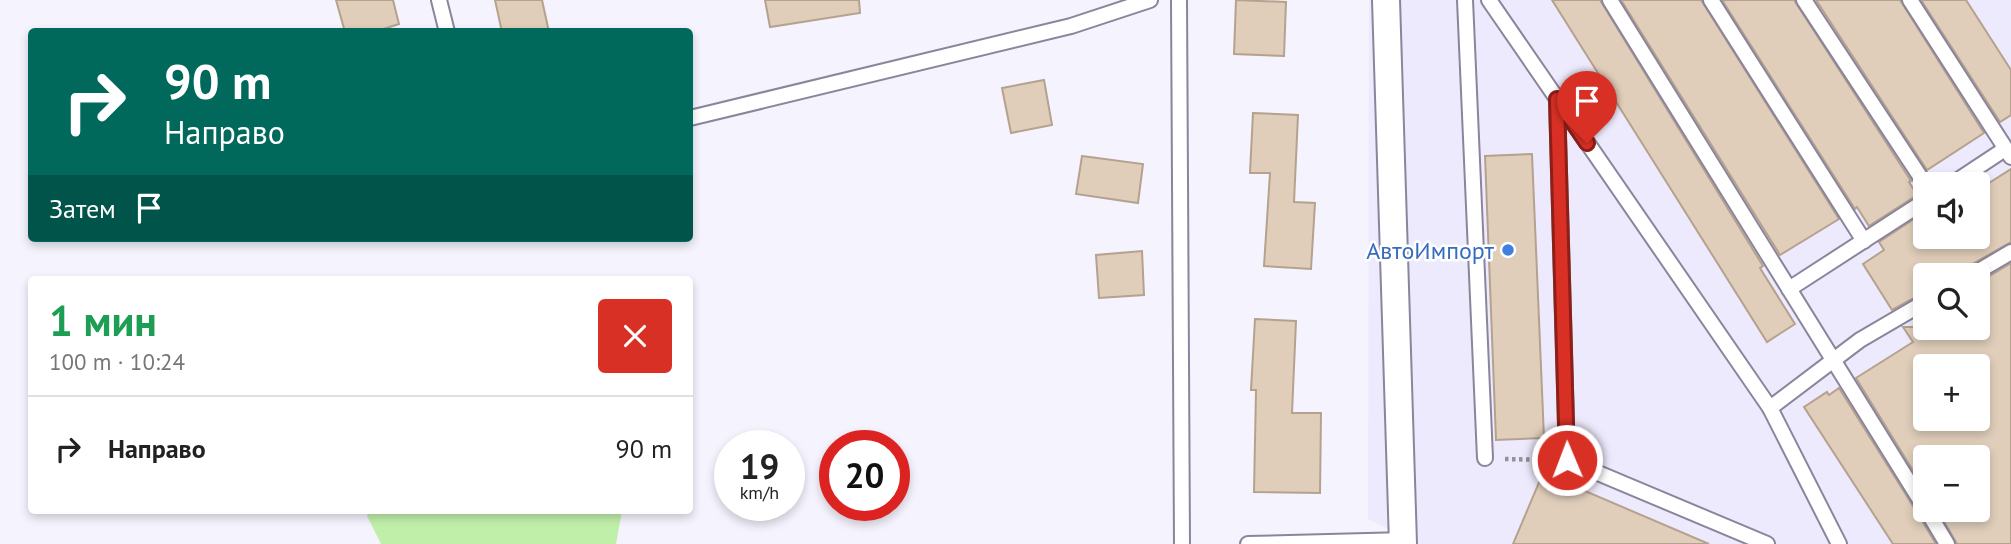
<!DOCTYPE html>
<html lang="ru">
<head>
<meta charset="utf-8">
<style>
	body { margin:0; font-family:"PT Sans",sans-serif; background:#f2f2f2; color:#222; height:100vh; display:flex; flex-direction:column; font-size:26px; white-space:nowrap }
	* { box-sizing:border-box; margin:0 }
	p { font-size:23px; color:#767676 }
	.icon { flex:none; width:38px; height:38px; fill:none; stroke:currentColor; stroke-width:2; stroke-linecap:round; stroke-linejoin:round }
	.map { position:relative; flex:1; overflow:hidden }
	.drawer { position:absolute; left:28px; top:276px; width:665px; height:238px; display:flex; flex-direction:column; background:#fff; border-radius:7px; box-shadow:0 4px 10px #0003 }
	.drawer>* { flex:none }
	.top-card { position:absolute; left:28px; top:28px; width:665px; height:214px; border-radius:7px; box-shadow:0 4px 10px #0003; background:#00695c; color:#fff; overflow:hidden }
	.tools { position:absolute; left:1913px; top:172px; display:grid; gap:14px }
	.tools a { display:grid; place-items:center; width:77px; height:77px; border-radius:7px; background:#fff; box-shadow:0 4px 10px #0003; font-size:35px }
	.speed { position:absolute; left:714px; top:430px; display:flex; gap:14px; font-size:35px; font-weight:700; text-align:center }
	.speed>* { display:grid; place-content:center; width:91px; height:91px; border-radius:50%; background:#fff; box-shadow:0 4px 10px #0003; line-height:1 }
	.speed small { font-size:18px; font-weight:400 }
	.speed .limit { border:10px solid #d22; background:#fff; color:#111 }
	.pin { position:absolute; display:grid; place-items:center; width:60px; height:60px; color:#fff; margin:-72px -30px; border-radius:50% 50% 50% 0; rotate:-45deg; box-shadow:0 0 7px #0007 }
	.pin .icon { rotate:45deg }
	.me { position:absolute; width:77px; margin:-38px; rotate:359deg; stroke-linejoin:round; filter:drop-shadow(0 0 5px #0008) }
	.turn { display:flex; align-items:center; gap:24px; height:147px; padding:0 21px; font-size:32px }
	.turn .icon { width:91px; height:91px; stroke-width:2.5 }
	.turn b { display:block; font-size:49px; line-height:60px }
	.then { display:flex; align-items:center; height:66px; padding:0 21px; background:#0003; gap:14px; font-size:26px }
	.round { display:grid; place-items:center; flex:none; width:74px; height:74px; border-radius:7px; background:#f2f2f2 }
	.headline { display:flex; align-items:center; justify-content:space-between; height:119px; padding:0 21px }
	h1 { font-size:42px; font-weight:800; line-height:52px; color:#1e9e55 }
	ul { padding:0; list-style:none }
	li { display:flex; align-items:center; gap:21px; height:105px; padding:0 21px; border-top:2px solid #e0e0e0 }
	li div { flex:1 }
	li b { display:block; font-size:26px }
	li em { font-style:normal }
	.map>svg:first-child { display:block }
	.built { fill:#eeeafd; fill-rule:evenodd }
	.green { fill:#c0efaa }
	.building { fill:#e0ceba; stroke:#b4a28f; stroke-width:2; fill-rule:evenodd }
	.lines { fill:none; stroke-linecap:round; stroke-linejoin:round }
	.lane-casing { stroke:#8b859c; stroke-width:18 }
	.street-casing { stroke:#8b859c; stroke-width:30 }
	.path { stroke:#92909a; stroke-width:4.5; stroke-dasharray:3.5 3.5; stroke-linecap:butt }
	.lane { stroke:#fff; stroke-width:14 }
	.street { stroke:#fff; stroke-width:26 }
	.route-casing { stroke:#8d1f18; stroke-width:18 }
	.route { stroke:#d93025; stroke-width:12 }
	.shop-dot { fill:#3f7fe0; stroke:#fff; stroke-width:2.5 }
	.labels { text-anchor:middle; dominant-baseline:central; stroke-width:5; stroke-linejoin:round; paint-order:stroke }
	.shop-label { font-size:24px; fill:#366cbe; stroke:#fff; text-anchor:end }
</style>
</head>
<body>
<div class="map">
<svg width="2011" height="544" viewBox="0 0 2011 544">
	<rect width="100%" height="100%" fill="#f5f3fd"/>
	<path class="built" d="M 1369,0 L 2011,0 L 2011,544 L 1421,544 L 1368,519 ZM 1925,184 L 1978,184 L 1978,236 L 1925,236 ZM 1925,275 L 1978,275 L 1978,327 L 1925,327 ZM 1925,366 L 1978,366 L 1978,418 L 1925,418 ZM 1925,457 L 1978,457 L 1978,509 L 1925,509 Z"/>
	<polygon class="green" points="369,511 622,511 616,544 381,544 367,516"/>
	<g class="building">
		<polygon points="336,0 393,0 399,24 374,32 345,32"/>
		<polygon points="495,0 542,0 549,32 502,32"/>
		<polygon points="765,0 859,0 860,13 770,27"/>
		<polygon points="1236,0 1286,2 1284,56 1234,54"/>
		<polygon points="1552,0 1600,0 1763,266 1760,268 1795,324 1767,342"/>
		<polygon points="1621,0 1701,0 1839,219 1780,255"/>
		<polygon points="1722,0 1794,0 1911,181 1909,182 1917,195 1869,226 1857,207 1855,209"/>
		<polygon points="1816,0 1900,0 1984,133 1927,170"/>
		<polygon points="1921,0 1966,0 2011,70 2011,115 2000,122"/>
		<polygon points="1044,80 1052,125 1011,133 1002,88"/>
		<polygon points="1253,113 1298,115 1294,202 1315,203 1311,269 1264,266 1270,173 1250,173"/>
		<polygon points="1532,154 1544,438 1496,440 1485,156"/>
		<polygon points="1082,156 1143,164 1138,203 1076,194"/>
		<polygon points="2011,169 2011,242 1967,267 1962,275 1925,275 1925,292 1892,310 1863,264 1884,250 1879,242 1925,212 1925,236 1978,236 1978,190"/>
		<polygon points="1142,251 1144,295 1099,298 1096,255"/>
		<path d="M 2011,263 L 2011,544 L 1957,544 L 1937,509 L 1978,509 L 1978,457 L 1925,457 L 1925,490 L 1856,378 L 1913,342 L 1903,327 L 1978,327 L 1978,283 ZM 1925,366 L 1978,366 L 1978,418 L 1925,418 Z"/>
		<polygon points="1255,319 1296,321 1292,413 1321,413 1320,493 1254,492 1256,390 1251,390"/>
		<polygon points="1839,388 1918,514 1936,544 1893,544 1804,407 1827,392 1829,395"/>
		<polygon points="1543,473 1709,544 1513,544"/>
	</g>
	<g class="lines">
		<defs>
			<g id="lane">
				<polyline points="439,0 447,32"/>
				<polyline points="1179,0 1182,544"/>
				<polyline points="1465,0 1485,458"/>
				<polyline points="1489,0 1770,408 1839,544"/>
				<polyline points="1610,0 1925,508"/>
				<polyline points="1711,0 1864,241"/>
				<polyline points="1804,0 1925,184"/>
				<polyline points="1910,0 2011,157"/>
				<polyline points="1557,100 1567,460 1767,544"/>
				<polyline points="690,118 1071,26 1150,0"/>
				<polyline points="1952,184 2005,149"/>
				<polyline points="1972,275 2011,252"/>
				<polyline points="1789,289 1925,201"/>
				<polyline points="1770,408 1860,340 1925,302"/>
				<polyline points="1926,509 1947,544"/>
				<polyline points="1248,544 1406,540"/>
			</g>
			<polyline id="street" points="1386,0 1403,544"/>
		</defs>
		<use href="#lane" class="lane-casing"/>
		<use href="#street" class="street-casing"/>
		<polyline class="path" points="1505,459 1548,460"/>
		<use href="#lane" class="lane"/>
		<use href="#street" class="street"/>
	</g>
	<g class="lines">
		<defs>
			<polyline id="route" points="1567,460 1557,99 1587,143"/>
		</defs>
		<use href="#route" class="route-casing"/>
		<use href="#route" class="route"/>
	</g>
	<circle class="shop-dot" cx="1508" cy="250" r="7"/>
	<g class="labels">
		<g class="shop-label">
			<text x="1494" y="250">АвтоИмпорт</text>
		</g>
	</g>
</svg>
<div class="tools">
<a><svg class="icon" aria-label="sound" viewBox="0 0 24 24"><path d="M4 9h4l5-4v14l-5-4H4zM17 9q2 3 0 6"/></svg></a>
<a><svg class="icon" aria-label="search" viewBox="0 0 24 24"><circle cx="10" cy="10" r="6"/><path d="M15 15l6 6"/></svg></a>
<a>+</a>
<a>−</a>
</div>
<div class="speed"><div>19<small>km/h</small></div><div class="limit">20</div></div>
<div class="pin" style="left:1587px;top:143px;background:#d93025"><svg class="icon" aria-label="arrive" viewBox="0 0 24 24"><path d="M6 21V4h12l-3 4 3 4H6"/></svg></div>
<svg class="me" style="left:1567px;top:460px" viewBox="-20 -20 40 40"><circle r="17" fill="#d93025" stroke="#fff" stroke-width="3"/><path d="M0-11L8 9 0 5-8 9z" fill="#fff"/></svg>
<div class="top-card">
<div class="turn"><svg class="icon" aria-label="right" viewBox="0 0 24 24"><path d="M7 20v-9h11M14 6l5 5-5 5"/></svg><div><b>90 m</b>Направо</div></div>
<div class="then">Затем<svg class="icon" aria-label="arrive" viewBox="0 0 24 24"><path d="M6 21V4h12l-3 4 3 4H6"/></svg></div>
</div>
<section class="drawer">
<div class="headline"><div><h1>1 мин</h1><p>100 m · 10:24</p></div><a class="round" style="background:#d93025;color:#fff"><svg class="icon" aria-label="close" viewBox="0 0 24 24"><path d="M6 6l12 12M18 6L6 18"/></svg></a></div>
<ul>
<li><svg class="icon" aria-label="right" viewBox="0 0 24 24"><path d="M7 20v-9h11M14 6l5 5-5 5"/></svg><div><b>Направо</b></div><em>90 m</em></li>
</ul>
</section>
</div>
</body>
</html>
